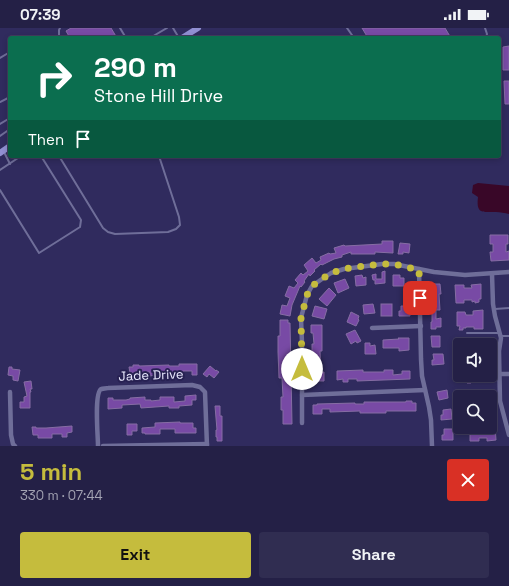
<!DOCTYPE html>
<html lang="en">
<head>
<meta charset="utf-8">
<style>
	body { margin:0; font-family:"Space Grotesk",sans-serif; background:#302d51; color:#f1f3f6; height:100vh; display:flex; flex-direction:column; font-size:15px; white-space:nowrap }
	* { box-sizing:border-box; margin:0 }
	p { font-size:13px; color:#a3a3b3 }
	.icon { flex:none; width:22px; height:22px; fill:none; stroke:currentColor; stroke-width:2; stroke-linecap:round; stroke-linejoin:round }
	.map { position:relative; height:418px; overflow:hidden }
	.details { display:flex; flex-direction:column; background:#242046; flex:1 }
	.details>* { flex:none }
	.hud { position:absolute; left:8px; top:8px; width:493px; height:122px; border-radius:4px; box-shadow:0 2px 6px #0003,0 0 0 1px #413e5f; background:#0b6e4f; color:#fff; overflow:hidden }
	.fabs { position:absolute; left:453px; top:310px; display:grid; gap:8px }
	.fabs a { display:grid; place-items:center; width:44px; height:44px; border-radius:4px; background:#242046; box-shadow:0 2px 6px #0003,0 0 0 1px #413e5f; font-size:20px }
	.pin { position:absolute; display:grid; place-items:center; width:34px; height:34px; color:#fff; margin:-17px; border-radius:8px; box-shadow:0 2px 6px #0006 }
	.me { position:absolute; width:44px; margin:-22px; rotate:0deg; stroke-linejoin:round; filter:drop-shadow(0 0 3px #0008) }
	.turn { display:flex; align-items:center; gap:14px; height:84px; padding:0 20px; font-size:18px }
	.turn .icon { width:52px; height:52px; stroke-width:2.5 }
	.turn b { display:block; font-size:28px; line-height:34px }
	.then { display:flex; align-items:center; height:38px; padding:0 20px; background:#0003; gap:8px; font-size:15px }
	.round { display:grid; place-items:center; flex:none; width:42px; height:42px; border-radius:4px; background:#302d51 }
	.head { display:flex; align-items:center; justify-content:space-between; height:68px; padding:0 20px }
	h1 { font-size:24px; font-weight:700; line-height:30px; color:#c5bc3d }
	.action { display:flex; gap:8px; margin-top:auto; padding:8px 20px }
	.action a { flex:1; height:46px; border-radius:4px; background:#c5bc3d; color:#111; font-size:16px; font-weight:700; line-height:46px; text-align:center }
	.action a+a { background:#302d51; color:#f1f3f6 }
	.status { display:flex; justify-content:space-between; align-items:center; height:28px; padding:0 20px; background:#242046; direction:ltr }
	.status svg { height:11px; fill:currentColor }
	.map>svg:first-child { display:block }
	.water { fill:#390728 }
	.building { fill:#784aa5; stroke:#866da4 }
	.lines { fill:none; stroke-linecap:round; stroke-linejoin:round }
	.lane { stroke:#6f6e99; stroke-width:2 }
	.street { stroke:#6f6e99; stroke-width:4.5 }
	.secondary { stroke:#918fd2; stroke-width:6 }
	.route { stroke:#c5bc3d; stroke-width:7; stroke-dasharray:0 12.6 }
	.labels { text-anchor:middle; dominant-baseline:central; stroke-width:4; stroke-linejoin:round; paint-order:stroke }
	.street-label { font-size:13px; fill:#eaeafe; stroke:#272152 }
</style>
</head>
<body>
<div class="status"><b>07:39</b><svg viewBox="0 0 49 12"><path d="M0 12V9h3v3zM5 12V6h3v6zM10 12V3h3v9zM15 12V0h3v12zM26 1h20v11H26zM47 4h2v5h-2z"/></svg></div>
<div class="map">
<svg width="509" height="418" viewBox="0 0 509 418">
	<rect width="100%" height="100%" fill="#302b5e"/>
	<path class="water" d="M 478,155 L 509,158 L 509,186 C 505,185 500,184 496,184 C 482,184 476,186 478,169 L 472,165 L 473,157 Z"/>
	<g class="building">
		<polygon points="71,0 111,0 117,10 70,10 66,3"/>
		<polygon points="362,0 445,0 451,10 368,10"/>
		<polygon points="509,18 509,42 503,42 503,19"/>
		<polygon points="504,53 509,53 509,76 505,76"/>
		<polygon points="490,207 508,207 508,216 506,216 506,224 509,223 509,232 491,233 490,224 493,224 493,216 490,216"/>
		<polygon points="382,213 393,213 393,225 375,224 375,226 351,226 351,224 342,227 342,229 334,231 322,237 321,236 314,242 315,243 310,248 309,246 304,253 305,254 301,259 300,258 292,277 290,288 280,286 282,277 287,278 290,270 285,268 289,258 294,260 298,255 295,252 301,245 303,247 308,243 304,237 312,230 316,235 321,232 320,229 329,225 330,226 336,225 334,220 344,217 345,218 382,216"/>
		<polygon points="400,215 410,216 409,225 403,224 403,226 398,226"/>
		<polygon points="385,243 385,255 375,256 375,252 373,252 372,247 376,246 376,251 382,251 382,244"/>
		<polygon points="362,247 363,250 366,249 366,257 356,258 355,248"/>
		<polygon points="393,247 400,247 400,250 404,250 404,258 393,258"/>
		<polygon points="345,251 349,260 338,265 334,255"/>
		<polygon points="431,256 440,256 441,266 439,266 440,282 436,282 436,291 441,290 441,299 436,299 436,301 431,301 431,294 432,294 432,285 431,285 430,278 432,278 430,260 432,260"/>
		<polygon points="481,256 481,271 479,271 479,274 475,275 475,273 472,274 472,272 464,272 464,275 456,275 455,257 464,257 464,260 472,260 471,257"/>
		<polygon points="329,260 336,267 327,278 319,271"/>
		<polygon points="373,276 375,285 364,286 363,277"/>
		<rect x="381" y="276" width="11" height="12"/>
		<polygon points="315,278 327,281 324,291 312,288"/>
		<polygon points="401,278 409,278 410,288 399,288 399,283 401,283"/>
		<polygon points="483,282 483,301 474,301 474,299 466,299 466,300 463,300 463,302 459,302 460,298 457,298 457,284 465,284 466,287 473,287 473,283"/>
		<polygon points="351,284 359,288 358,291 359,292 356,298 347,294"/>
		<polygon points="280,292 288,292 288,295 290,295 292,396 283,396 283,382 281,382 281,369 283,369 282,350 279,350 278,324 278,308 280,308"/>
		<polygon points="311,297 322,297 322,323 320,323 321,344 324,344 324,353 312,353 312,316 314,316 313,305 311,305"/>
		<polygon points="355,302 361,313 357,315 356,313 351,316 346,306"/>
		<polygon points="431,308 440,308 440,319 432,319"/>
		<polygon points="398,310 409,310 409,322 399,323 399,320 383,320 383,312 399,311"/>
		<polygon points="468,310 468,313 476,313 475,310 485,310 485,317 459,317 459,311"/>
		<polygon points="365,315 370,315 370,318 375,317 376,326 365,326"/>
		<polygon points="433,326 443,326 444,336 432,337 432,332 434,332"/>
		<polygon points="179,336 197,336 197,347 192,347 192,343 183,343 183,344 177,344 177,348 164,348 164,344 155,344 155,347 150,348 150,344 140,345 140,349 135,349 135,345 130,345 129,339 133,339 133,337 139,337 139,338 169,337 169,338 179,338"/>
		<polygon points="210,338 216,343 216,342 219,344 214,350 209,346 207,349 203,346"/>
		<polygon points="9,339 12,339 12,341 20,342 18,353 13,352 13,348 8,347"/>
		<polygon points="363,342 363,344 384,344 384,342 393,342 393,347 402,346 402,343 410,343 410,351 357,353 357,351 348,351 348,354 343,354 343,351 337,352 337,343"/>
		<polygon points="463,347 486,347 485,353 471,352 471,355 467,355 467,353 463,352"/>
		<polygon points="31,353 32,361 30,361 31,364 30,364 30,380 20,380 20,374 24,374 24,369 27,368 24,354"/>
		<polygon points="447,362 448,370 439,372 437,364"/>
		<polygon points="196,367 196,372 192,372 192,377 179,378 179,380 169,380 169,378 141,380 140,376 122,377 122,380 108,381 108,370 113,370 113,372 126,372 130,371 130,370 145,369 145,372 151,372 151,373 160,372 160,369 174,369 174,374 185,373 185,368"/>
		<polygon points="406,373 412,373 412,375 416,375 416,383 386,383 386,385 360,385 360,383 330,384 330,381 322,381 322,386 313,386 313,377 317,377 317,376 355,375 355,376 364,376 364,374 406,374"/>
		<polygon points="215,378 220,378 220,388 222,388 222,413 217,413 217,409 216,409 216,402 217,402"/>
		<polygon points="451,381 452,391 441,392 441,387 443,387 443,382"/>
		<polygon points="180,394 180,395 193,395 193,400 196,400 196,405 175,405 175,401 160,401 160,406 145,406 145,405 142,405 142,400 155,399 155,395"/>
		<polygon points="496,394 496,398 495,398 496,412 487,413 487,410 479,410 479,413 470,413 470,399 490,399 490,395"/>
		<polygon points="127,396 137,396 137,403 132,403 132,407 127,407"/>
		<polygon points="72,398 72,404 67,405 67,409 62,409 62,406 52,406 52,410 38,410 38,407 33,407 32,399 36,399 36,400 46,400"/>
		<polygon points="444,401 453,401 453,412 442,412 442,407 444,407"/>
	</g>
	<g class="lines">
		<g class="lane">
			<polyline points="120,0 126,10"/>
			<polyline points="173,0 179,10"/>
			<polyline points="347,0 354,10"/>
			<polyline points="485,0 487,6 486,10"/>
			<polyline points="31,10 35,8 36,10"/>
			<polyline points="59,10 59,2 60,0"/>
			<polyline points="150,10 167,0"/>
			<polyline points="0,30 10,24"/>
			<polyline points="0,74 10,69"/>
			<polyline points="0,96 10,90"/>
			<polyline points="0,108 10,101"/>
			<polyline points="4,124 10,136"/>
			<polyline points="59,128 103,200 108,204 115,206 168,204 176,201 180,197 179,189 159,128"/>
			<polyline points="0,142 21,128"/>
			<polyline points="0,162 39,225 80,199 81,192 41,128"/>
			<polyline points="495,281 509,280"/>
			<polyline points="467,305 499,305"/>
			<polyline points="501,308 509,308"/>
		</g>
		<g class="street">
			<polyline points="419,241 421,331 422,348 429,379 431,392 432,418"/>
			<polyline points="492,246 493,276 495,288 501,310 499,323 500,373 509,407"/>
			<polyline points="372,300 421,298"/>
			<polyline points="500,346 509,346"/>
			<polyline points="10,364 11,407 13,416 15,418"/>
			<polyline points="302,367 425,362"/>
			<polyline points="302,395 302,315 301,290 307,267 312,258 322,251 331,245 344,241 382,236 394,236 434,244 465,247 509,244"/>
			<path d="M 98,418 C 98,408 94,366 101,361 C 102,361 107,360 108,360 L 192,357 L 200,359 L 205,364 L 207,418"/>
			<polyline points="103,418 207,416"/>
		</g>
		<g class="secondary">
			<polyline points="182,10 198,0"/>
			<polyline points="0,125 10,118"/>
		</g>
	</g>
	<g class="lines">
		<polyline class="route" points="302,341 301,290 307,267 312,258 331,245 344,241 356,239 382,236 394,236 419,242 420,270"/>
	</g>
	<g class="labels">
		<g class="street-label">
			<text transform="translate(151 347) rotate(-2)">Jade Drive</text>
		</g>
	</g>
</svg>
<div class="fabs">
<a><svg class="icon" aria-label="sound" viewBox="0 0 24 24"><path d="M4 9h4l5-4v14l-5-4H4zM17 9q2 3 0 6"/></svg></a>
<a><svg class="icon" aria-label="search" viewBox="0 0 24 24"><circle cx="10" cy="10" r="6"/><path d="M15 15l6 6"/></svg></a>
</div>
<div class="pin" style="left:420px;top:270px;background:#d93025"><svg class="icon" aria-label="arrive" viewBox="0 0 24 24"><path d="M6 21V4h12l-3 4 3 4H6"/></svg></div>
<svg class="me" style="left:302px;top:341px" viewBox="-20 -20 40 40"><circle r="19" fill="#fff"/><path d="M0-13L10 11 0 6-10 11z" fill="#c5bc3d"/></svg>
<div class="hud">
<div class="turn"><svg class="icon" aria-label="right" viewBox="0 0 24 24"><path d="M7 20v-9h11M14 6l5 5-5 5"/></svg><div><b>290 m</b>Stone Hill Drive</div></div>
<div class="then">Then<svg class="icon" aria-label="arrive" viewBox="0 0 24 24"><path d="M6 21V4h12l-3 4 3 4H6"/></svg></div>
</div>
</div>
<section class="details">
<div class="head"><div><h1>5 min</h1><p>330 m · 07:44</p></div><a class="round" style="background:#d93025;color:#fff"><svg class="icon" aria-label="close" viewBox="0 0 24 24"><path d="M6 6l12 12M18 6L6 18"/></svg></a></div>
<div class="action"><a>Exit</a><a>Share</a></div>
</section>
</body>
</html>
